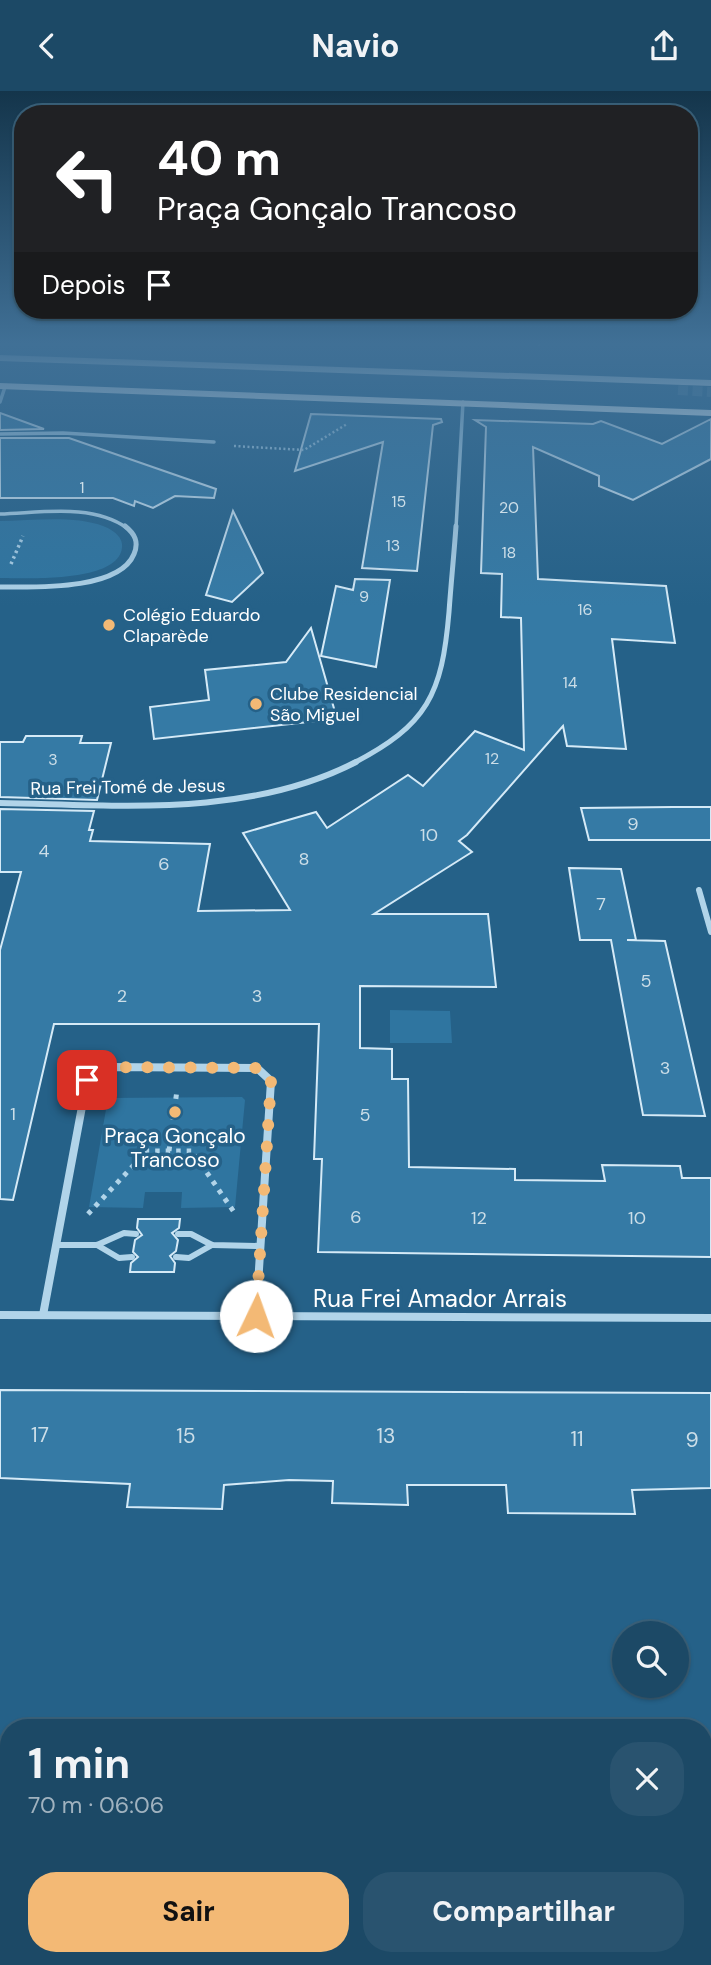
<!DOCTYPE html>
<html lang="pt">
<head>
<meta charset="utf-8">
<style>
	body { margin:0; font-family:"DM Sans",sans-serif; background:#29536f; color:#f1f3f6; height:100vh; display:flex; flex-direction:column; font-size:26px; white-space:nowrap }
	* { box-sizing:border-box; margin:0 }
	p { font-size:23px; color:#a0b2bf }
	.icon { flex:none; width:38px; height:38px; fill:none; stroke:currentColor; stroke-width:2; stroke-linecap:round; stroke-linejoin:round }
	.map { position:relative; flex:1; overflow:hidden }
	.details { position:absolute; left:0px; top:1628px; width:712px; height:247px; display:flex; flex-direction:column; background:#1c4966; border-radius:28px 28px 0 0; box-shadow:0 2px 5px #0004,0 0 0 2px #3a617a }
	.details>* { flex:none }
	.top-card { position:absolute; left:14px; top:14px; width:684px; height:214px; border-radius:28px; box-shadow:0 2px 5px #0004,0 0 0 2px #3a617a; background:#202124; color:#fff; overflow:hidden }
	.fabs { position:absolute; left:612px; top:1530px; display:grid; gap:14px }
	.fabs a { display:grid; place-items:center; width:77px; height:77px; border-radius:50%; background:#1c4966; box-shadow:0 2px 5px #0004,0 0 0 2px #3a617a; font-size:35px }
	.pin { position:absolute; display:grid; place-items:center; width:60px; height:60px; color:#fff; margin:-30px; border-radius:14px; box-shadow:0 4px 10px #0006 }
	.me { position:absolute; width:77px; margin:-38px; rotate:3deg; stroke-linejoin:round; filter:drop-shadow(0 0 5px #0008) }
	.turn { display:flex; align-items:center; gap:24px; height:147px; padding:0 28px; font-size:32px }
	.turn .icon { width:91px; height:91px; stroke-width:2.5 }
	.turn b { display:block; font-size:49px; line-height:60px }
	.then { display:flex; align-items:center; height:66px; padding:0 28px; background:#0003; gap:14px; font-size:26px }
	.round { display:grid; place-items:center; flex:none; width:74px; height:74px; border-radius:28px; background:#29536f }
	.headline { display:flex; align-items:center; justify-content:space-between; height:119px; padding:0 28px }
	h1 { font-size:42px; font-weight:700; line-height:52px }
	.cta { display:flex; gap:14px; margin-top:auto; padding:14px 28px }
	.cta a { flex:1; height:80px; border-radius:28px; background:#f3b975; color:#111; font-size:28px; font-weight:700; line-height:80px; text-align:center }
	.cta a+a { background:#29536f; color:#f1f3f6 }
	header { display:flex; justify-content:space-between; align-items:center; height:91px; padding:0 28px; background:#1c4966; font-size:32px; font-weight:700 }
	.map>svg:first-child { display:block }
	.green { fill:#2f75a0 }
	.building { fill:#357aa5; stroke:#d5eaf7; stroke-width:2 }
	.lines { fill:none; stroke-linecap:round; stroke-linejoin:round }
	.primary-tunnel { stroke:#46799a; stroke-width:10; stroke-dasharray:10 4.5; stroke-linecap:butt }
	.path-far2 { stroke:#b1d4e9; stroke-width:2.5; stroke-dasharray:2 2.5; stroke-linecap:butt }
	.path-far1 { stroke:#b1d4e9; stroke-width:3.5; stroke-dasharray:2.5 3.5; stroke-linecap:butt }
	.path { stroke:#b1d4e9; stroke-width:5; stroke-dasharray:4.5 6; stroke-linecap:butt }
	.service { stroke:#b1d4e9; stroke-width:6 }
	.minor-far4 { stroke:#b1d4e9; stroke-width:3.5 }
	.minor-far3 { stroke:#b1d4e9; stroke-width:5 }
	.minor-far2 { stroke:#b1d4e9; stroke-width:6 }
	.minor-far1 { stroke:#b1d4e9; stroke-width:8 }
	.minor { stroke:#b1d4e9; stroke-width:10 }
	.primary { fill:#f4fafe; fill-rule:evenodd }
	.route { stroke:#f3b975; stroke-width:12; stroke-dasharray:0 21.6 }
	.poi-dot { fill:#f3b975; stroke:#256188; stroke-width:2.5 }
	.labels { text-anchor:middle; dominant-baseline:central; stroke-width:7; stroke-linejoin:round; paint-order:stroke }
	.far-number-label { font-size:16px; fill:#ccdee8 }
	.far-poi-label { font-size:18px; fill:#fff; stroke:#256188; text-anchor:start }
	.far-street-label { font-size:18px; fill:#fff; stroke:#256188 }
	.number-label { font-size:18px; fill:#ccdee8 }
	.poi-label { font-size:21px; fill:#fff; stroke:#256188 }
	.near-number-label { font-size:21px; fill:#ccdee8 }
	.near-street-label { font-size:24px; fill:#fff; stroke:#256188 }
</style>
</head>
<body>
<header><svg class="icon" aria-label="back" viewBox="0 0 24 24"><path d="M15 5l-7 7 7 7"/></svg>Navio<svg class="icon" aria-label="share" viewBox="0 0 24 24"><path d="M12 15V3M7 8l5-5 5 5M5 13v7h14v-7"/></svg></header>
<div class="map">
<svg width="711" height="1874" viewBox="0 0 711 1874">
	<rect width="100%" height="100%" fill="#256188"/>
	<g class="green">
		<path d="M 0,430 C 32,430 72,424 103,435 C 111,438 121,444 122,453 C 125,493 23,487 0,487 Z"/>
		<polygon points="390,919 450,920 452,952 390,952"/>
		<polygon points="242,1006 245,1009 235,1116 181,1117 182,1101 145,1101 143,1117 89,1116 108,1007"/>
	</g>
	<g class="building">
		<polygon points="0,322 44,338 0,339"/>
		<polygon points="311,323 441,328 442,331 433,334 417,480 362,477 383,351 295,380"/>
		<polygon points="711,328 711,368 633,409 599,395 599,385 533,356 538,488 666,495 675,552 612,548 626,658 567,655 563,635 467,744 459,750 472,761 374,823 488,823 496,896 360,895 360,957 392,958 392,988 408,988 409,1076 515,1078 515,1089 605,1090 602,1074 680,1075 682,1087 711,1087 711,1166 318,1161 322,1068 314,1068 319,933 54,933 13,1109 0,1108 0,859 21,781 0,781 0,718 94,720 89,739 93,739 90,750 210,753 198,820 290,819 243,742 316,721 327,737 408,684 423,695 475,640 524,659 521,527 501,526 502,483 481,482 486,336 475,329 593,333 601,330 662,353"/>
		<polygon points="0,347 69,347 216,398 214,407 175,405 153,417 135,410 134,415 113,407 0,407"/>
		<polygon points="233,420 263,482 232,511 206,504"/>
		<polygon points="355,488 390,489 376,576 321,565 336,495 353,499"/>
		<polygon points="311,537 337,628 154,648 150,616 209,609 205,579 286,571"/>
		<polygon points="26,645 82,645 80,652 111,652 97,709 0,706 0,651 23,651"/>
		<polygon points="673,716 711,716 711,749 589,749 581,717"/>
		<polygon points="569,777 621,778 636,849 627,849 665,850 705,1025 643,1024 611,849 580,849"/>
		<polygon points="138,1128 180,1128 179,1137 172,1142 178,1149 176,1160 170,1165 175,1172 174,1181 130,1181 131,1172 138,1166 133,1161 135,1149 142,1144 137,1137"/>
		<polygon points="0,1299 711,1302 711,1397 632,1399 635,1423 508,1422 506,1394 407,1394 408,1414 332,1412 333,1390 289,1389 224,1394 222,1418 127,1416 130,1393 0,1387"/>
	</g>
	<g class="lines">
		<polyline class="primary-tunnel" points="678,299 711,301"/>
		<g class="path-far2">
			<polyline points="539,253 539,257"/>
			<polyline points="234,355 304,359 347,333"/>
		</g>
		<polyline class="path-far1" points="11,473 23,445"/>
		<g class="path">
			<polyline points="169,1060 177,999"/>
			<polyline points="88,1123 147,1060 192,1060 236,1124"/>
		</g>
		<g class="service">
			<polyline points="178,1143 191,1143 212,1154 260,1155"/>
			<polyline points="56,1154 97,1154 124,1142 136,1143"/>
			<polyline points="97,1154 119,1167 132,1166"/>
			<polyline points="176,1166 189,1167 212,1154"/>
		</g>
		<g class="minor-far4">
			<polyline points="0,311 5,296"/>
			<polyline points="0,343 63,342 214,351"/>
			<path d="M 0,423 C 40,422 92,412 127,437"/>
			<polyline points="456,437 463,311"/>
		</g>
		<g class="minor-far3">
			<path d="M 0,496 C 33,496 119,500 134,463 C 139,451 135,443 125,435"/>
			<path d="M 352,673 C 428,634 442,603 449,521 C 451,492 454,464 456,435"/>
		</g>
		<g class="minor-far2">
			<path d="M 0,712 C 119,714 247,727 356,671"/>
			<polyline points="699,799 711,841"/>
			<polyline points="103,977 223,977"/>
		</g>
		<g class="minor-far1">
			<polyline points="0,1224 711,1227"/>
			<polyline points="43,1224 87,989 104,976 257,977 271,990 256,1225"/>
		</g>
		<polyline class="minor" points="0,1872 354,1874"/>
		<g class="primary">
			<polygon points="0,264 711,289 711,295 0,270"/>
			<polygon points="0,292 711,319 711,325 0,298"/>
		</g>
	</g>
	<linearGradient id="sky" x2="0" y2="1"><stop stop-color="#14354b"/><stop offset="0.49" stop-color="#407096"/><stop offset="1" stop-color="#407096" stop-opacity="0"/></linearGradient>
	<rect width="711" height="515" fill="url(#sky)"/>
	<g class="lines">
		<polyline class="route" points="87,989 104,976 257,977 271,990 256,1225"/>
	</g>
	<g class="poi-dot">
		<circle cx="109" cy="534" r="7"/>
		<circle cx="256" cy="613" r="7"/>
		<circle cx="175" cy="1021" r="7"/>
	</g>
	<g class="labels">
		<g class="far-number-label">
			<text x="82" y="396">1</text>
			<text x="399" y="410">15</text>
			<text x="509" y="416">20</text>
			<text x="393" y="454">13</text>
			<text x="509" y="461">18</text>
			<text x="364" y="505">9</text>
			<text x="585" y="518">16</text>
			<text x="570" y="591">14</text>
			<text x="492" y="667">12</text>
			<text x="53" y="668">3</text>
		</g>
		<g class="far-poi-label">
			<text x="123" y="524">Colégio Eduardo<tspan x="123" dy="21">Claparède</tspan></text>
			<text x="270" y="603">Clube Residencial<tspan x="270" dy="21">São Miguel</tspan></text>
		</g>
		<g class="far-street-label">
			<text transform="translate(128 696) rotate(-1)">Rua Frei Tomé de Jesus</text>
		</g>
		<g class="number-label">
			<text x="633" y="733">9</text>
			<text x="429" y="744">10</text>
			<text x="44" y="760">4</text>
			<text x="304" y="768">8</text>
			<text x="164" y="773">6</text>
			<text x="601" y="813">7</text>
			<text x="646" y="890">5</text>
			<text x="122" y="905">2</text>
			<text x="257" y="905">3</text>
			<text x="665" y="977">3</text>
			<text x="13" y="1023">1</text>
			<text x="365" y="1024">5</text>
			<text x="356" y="1126">6</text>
			<text x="479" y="1127">12</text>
			<text x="637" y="1127">10</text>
		</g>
		<g class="poi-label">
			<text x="175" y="1045">Praça Gonçalo<tspan x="175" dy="24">Trancoso</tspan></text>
		</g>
		<g class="near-number-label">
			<text x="40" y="1344">17</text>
			<text x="186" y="1345">15</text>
			<text x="386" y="1345">13</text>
			<text x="577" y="1348">11</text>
			<text x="692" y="1349">9</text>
		</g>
		<g class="near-street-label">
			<text x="440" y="1207">Rua Frei Amador Arrais</text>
		</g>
	</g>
</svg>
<div class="fabs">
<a><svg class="icon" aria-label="search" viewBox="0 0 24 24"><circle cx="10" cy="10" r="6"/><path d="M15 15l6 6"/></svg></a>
</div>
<div class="pin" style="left:87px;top:989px;background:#d93025"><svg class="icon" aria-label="arrive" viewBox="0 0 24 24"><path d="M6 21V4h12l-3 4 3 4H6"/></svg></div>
<svg class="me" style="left:256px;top:1225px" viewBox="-20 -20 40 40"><circle r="19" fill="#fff"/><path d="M0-13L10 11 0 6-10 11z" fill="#f3b975"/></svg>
<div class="top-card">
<div class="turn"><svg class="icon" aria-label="left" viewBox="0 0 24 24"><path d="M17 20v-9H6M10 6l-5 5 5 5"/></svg><div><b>40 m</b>Praça Gonçalo Trancoso</div></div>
<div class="then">Depois<svg class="icon" aria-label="arrive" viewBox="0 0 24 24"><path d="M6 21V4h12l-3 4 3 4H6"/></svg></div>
</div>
<section class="details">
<div class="headline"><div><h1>1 min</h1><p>70 m · 06:06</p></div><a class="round"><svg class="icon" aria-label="close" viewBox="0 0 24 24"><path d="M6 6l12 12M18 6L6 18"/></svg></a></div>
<div class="cta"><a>Sair</a><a>Compartilhar</a></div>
</section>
</div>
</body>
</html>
